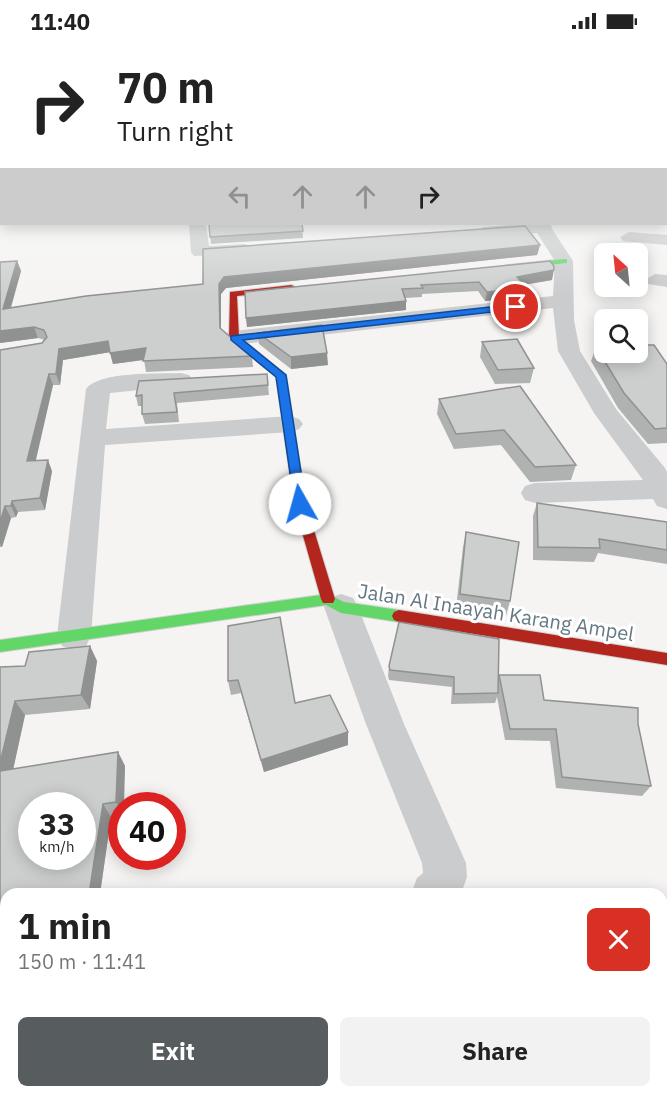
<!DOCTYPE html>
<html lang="en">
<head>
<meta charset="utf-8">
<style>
	body { margin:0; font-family:"IBM Plex Sans",sans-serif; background:#f2f2f2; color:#222; height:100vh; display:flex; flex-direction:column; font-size:22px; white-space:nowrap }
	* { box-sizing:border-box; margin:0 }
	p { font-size:20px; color:#767676 }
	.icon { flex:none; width:33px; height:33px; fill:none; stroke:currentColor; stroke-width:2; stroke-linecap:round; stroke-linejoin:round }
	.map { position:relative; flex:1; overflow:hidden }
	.sheet { position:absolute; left:0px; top:846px; width:668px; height:210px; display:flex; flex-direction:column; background:#fff; border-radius:18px 18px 0 0; box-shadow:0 3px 15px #0003 }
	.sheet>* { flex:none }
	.hud { position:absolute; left:0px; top:0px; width:668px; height:183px; box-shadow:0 3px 15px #0003; background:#fff; color:#222; overflow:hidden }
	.needle { width:39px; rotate:333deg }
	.fabs { position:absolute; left:594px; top:201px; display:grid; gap:12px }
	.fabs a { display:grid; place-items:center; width:54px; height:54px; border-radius:9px; background:#fff; box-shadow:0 3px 15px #0003; font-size:30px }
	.speed { position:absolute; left:18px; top:750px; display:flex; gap:12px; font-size:30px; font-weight:700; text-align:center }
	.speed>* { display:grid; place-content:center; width:78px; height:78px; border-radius:50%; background:#fff; box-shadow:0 3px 15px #0003; line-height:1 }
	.speed small { font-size:15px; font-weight:400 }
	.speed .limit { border:9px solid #d22; background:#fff; color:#111 }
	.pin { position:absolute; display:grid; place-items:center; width:51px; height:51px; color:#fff; margin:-26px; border:3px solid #fff; border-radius:50%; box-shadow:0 2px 6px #0007 }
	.me { position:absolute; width:66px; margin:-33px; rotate:353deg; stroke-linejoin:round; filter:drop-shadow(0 0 4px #0008) }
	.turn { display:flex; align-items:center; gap:21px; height:126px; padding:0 18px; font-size:27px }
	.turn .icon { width:78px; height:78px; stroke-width:2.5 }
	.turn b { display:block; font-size:42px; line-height:51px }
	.lanes { display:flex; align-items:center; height:57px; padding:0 18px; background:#0003; justify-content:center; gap:30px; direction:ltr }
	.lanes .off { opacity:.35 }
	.round { display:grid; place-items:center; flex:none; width:63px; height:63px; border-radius:9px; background:#f2f2f2 }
	.overview { display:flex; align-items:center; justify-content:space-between; height:102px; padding:0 18px }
	h1 { font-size:36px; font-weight:700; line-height:45px }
	.button { display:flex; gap:12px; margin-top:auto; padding:12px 18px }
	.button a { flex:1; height:69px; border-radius:9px; background:#575c5f; color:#fff; font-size:24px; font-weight:700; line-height:69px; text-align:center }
	.button a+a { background:#f2f2f2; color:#222 }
	.status { display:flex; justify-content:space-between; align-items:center; height:42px; padding:0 30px; background:#fff; direction:ltr }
	.status svg { height:16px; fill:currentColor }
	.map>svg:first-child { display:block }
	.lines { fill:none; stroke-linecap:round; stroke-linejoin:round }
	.fast-casing { stroke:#d0d2d2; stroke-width:2 }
	.jam-casing { stroke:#d0d2d2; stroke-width:2 }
	.street { fill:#cacccd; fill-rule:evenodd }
	.fast { fill:#63d668; fill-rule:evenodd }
	.jam { fill:#b3261e; fill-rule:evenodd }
	.wall { fill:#b0b2b2 }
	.shaded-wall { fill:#909191 }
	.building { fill:#cdcfcf; stroke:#909191; stroke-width:1.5; fill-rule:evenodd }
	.route { fill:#1a73e8; stroke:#114b97; stroke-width:1.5 }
	.labels { text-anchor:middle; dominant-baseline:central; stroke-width:6; stroke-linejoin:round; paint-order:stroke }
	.street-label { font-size:20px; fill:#657983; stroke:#fff }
</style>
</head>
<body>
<div class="status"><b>11:40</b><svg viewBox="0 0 49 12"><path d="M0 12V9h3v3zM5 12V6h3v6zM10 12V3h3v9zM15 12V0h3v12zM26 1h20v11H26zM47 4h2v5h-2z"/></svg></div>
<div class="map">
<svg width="667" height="1056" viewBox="0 0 667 1056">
	<rect width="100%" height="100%" fill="#f5f4f3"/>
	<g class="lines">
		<defs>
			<g id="fast">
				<polygon points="564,217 567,217 567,221 507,227 503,225 507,223"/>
				<polygon points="328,552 344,560 399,568 404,570 406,574 404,578 399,580 341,571 326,563 0,610 0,598"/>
			</g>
			<g id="jam">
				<polygon points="291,243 294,244 294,248 237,254 239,295 286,333 306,462 335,557 333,561 323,561 321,557 294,462 276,334 229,296 230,250"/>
				<polygon points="399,568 667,611 667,623 399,580 394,578 392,574 394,570"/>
			</g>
		</defs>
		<use href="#fast" class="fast-casing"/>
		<use href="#jam" class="jam-casing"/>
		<g class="street">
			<polygon points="666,126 667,126 667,136 666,135"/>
			<rect x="0" y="137" width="2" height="10"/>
			<polygon points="189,182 206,182 209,204 245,202 254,207 245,212 194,214 191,210"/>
			<polygon points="524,182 551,182 552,187 573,219 574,278 580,309 616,367 665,426 667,430 667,467 657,464 653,457 535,461 525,458 521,451 525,444 535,441 643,438 594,371 558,309 553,266 234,303 226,301 223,296 226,291 234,289 553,254 555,219 537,191 484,195 475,190 484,185"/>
			<polygon points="629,190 667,193 667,203 623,199 620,195"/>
			<polygon points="655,232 667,233 667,245 648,242 645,238"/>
			<path d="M 181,331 L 189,333 L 193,338 L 189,343 L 110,351 L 106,387 L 290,374 L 299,377 L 303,382 L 299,387 L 290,390 L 105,403 L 91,594 L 86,604 L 74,608 L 62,604 L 57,594 L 86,347 C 99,329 159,332 181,331 Z"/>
			<polygon points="341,552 353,556 358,565 404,682 466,821 467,835 461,852 411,852 417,836 423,831 422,821 366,682 324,565 329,556"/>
			<polygon points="6,897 6,945 0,946 0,898"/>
			<polygon points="314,1050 368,1050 369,1056 315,1056"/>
		</g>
		<use href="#fast" class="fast"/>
		<use href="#jam" class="jam"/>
	</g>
	<g class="wall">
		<polygon points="209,182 302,182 303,196 211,202"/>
		<polygon points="540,203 537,213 226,246 221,252 221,288 252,314 253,325 146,330 144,318 113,322 110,310 63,318 60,343 53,343 35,419 52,429 45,468 18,470 16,475 11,476 2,505 0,505 0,308 42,301 45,298 38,296 0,301 17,219 21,229 11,266 203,242"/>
		<polygon points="550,219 552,238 524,243 527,246 525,255 485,259 478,249 422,252 422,255 405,256 406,268 247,285 245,250"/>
		<polygon points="258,291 328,323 291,327 259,302"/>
		<polygon points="482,300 534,326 530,341 495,342 480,315"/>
		<polygon points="596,305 667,322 667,401 648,402 618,366 591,319"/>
		<polygon points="267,332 269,353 177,361 179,380 145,382 142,372 142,364 138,364 136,354"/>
		<polygon points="520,344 576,423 571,438 530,440 501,403 454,407 437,372 439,357"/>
		<polygon points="537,461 667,480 667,522 598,511 594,520 533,518 533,474"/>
		<polygon points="466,490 510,559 506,574 456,566 463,505"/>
		<polygon points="228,584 295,661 348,703 264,730 241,651 231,653 228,639"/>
		<polygon points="90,604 97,619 90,667 25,673 13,727 118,710 125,724 122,773 111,775 100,852 6,852 6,901 0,897 0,625 25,624"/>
		<polygon points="389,624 498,635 499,633 544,658 638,682 651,744 642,754 556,746 550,699 505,698 497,655 495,661 451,662 452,645 389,638 388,634"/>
	</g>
	<g class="shaded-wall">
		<polygon points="540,203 537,213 226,246 221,252 221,297 220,286 219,242 224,235"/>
		<polygon points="17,219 21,229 7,278 3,267"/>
		<polygon points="554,228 552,238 515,244 517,235"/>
		<polygon points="527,246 525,255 485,259 487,250"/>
		<polygon points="406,259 406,268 247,285 246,276"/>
		<polygon points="34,285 38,296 0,301 0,289"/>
		<polygon points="108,299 111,310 63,318 60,343 56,332 59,307"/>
		<polygon points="146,306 149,317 113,322 110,311"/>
		<polygon points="327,311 328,323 291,327 291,315"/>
		<polygon points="49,332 53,343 33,431 27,419"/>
		<polygon points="48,418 52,429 45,468 40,456"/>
		<polygon points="12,459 18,470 16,475 11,464"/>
		<polygon points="5,464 11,476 2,505 0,502 0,480"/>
		<polygon points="90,604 97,619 90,667 81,653"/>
		<polygon points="15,659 25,673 10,742 0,731 0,721"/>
		<polygon points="348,690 348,703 264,730 261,718"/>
		<polygon points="118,710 125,724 124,764 122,764 122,769 116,760"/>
		<polygon points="103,762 111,775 100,852 89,852"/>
		<polygon points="1,881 6,884 6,897 0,894"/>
	</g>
	<g class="building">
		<polygon points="209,182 302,182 303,189 210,195"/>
		<polygon points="525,184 540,203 224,235 219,242 220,286 252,314 143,319 146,306 110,311 108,299 59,307 56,332 49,332 27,419 48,418 40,456 12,459 11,464 5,464 0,480 0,308 42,301 47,295 44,288 34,285 0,289 0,220 17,219 3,267 86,254 203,242 203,207"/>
		<polygon points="550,219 554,224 554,228 517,235 527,246 487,250 479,240 421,243 423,246 402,247 406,259 246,276 245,250"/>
		<polygon points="322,283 327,311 291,315 258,291"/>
		<polygon points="517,297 534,326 498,328 482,300"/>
		<polygon points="638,303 654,303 667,322 667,386 655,387 624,351 596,305 604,304 604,310 638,310"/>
		<polygon points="267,332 268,343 174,351 177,370 142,372 142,353 136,354 139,339"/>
		<polygon points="520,344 576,423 535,425 504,388 456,392 439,357"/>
		<polygon points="537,461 667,480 667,508 599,497 600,506 538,505"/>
		<polygon points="466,490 519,500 510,559 460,552"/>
		<polygon points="280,575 295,661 330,653 348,690 261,718 238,638 228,639 228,584"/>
		<polygon points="399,580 499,597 498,651 454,652 454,635 390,628 389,624"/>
		<polygon points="90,604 81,653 15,659 0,721 0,625 25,624 29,610"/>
		<polygon points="499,633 540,633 544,658 638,666 638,682 651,744 562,735 556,687 510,687"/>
		<path d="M 118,710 L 116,760 L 103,762 L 89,852 L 6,852 L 6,881 L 1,881 L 0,887 L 0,729 ZM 32,764 L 82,764 L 82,814 L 32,814 Z"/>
	</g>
	<linearGradient id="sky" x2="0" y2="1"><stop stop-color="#9cc1e1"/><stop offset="0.42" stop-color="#fafafa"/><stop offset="1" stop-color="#fafafa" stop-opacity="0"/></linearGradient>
	<rect width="667" height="253" fill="url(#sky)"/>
	<polygon class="route" points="516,262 520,263 520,267 243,298 286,333 306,462 300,466 295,465 276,335 231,298 231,294"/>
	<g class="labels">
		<g class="street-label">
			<text transform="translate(496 570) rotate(9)">Jalan Al Inaayah Karang Ampel</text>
		</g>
	</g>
</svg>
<div class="fabs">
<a><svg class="needle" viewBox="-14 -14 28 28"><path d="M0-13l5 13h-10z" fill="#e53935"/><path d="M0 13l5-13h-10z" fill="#767676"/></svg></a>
<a><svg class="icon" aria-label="search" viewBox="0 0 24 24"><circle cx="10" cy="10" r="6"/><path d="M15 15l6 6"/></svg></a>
</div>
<div class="speed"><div>33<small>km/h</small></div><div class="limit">40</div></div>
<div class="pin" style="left:516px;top:265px;background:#d93025"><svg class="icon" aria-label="arrive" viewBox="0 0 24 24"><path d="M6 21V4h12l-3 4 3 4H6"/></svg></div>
<svg class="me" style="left:300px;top:462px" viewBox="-20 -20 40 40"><circle r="19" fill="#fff"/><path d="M0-13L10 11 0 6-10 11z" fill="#1a73e8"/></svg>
<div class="hud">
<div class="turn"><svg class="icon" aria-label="right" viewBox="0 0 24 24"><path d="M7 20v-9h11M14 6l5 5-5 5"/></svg><div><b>70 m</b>Turn right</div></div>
<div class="lanes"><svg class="icon off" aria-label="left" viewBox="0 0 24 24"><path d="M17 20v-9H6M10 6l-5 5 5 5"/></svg><svg class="icon off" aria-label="ahead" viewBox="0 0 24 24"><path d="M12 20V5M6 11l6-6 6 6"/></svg><svg class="icon off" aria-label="ahead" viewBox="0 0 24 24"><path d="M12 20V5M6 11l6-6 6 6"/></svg><svg class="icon" aria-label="right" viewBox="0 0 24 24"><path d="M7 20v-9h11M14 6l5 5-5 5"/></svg></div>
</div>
<section class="sheet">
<div class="overview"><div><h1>1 min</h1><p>150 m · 11:41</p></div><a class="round" style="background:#d93025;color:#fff"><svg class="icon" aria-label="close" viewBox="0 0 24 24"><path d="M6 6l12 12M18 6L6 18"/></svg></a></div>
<div class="button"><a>Exit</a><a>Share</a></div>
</section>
</div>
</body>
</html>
